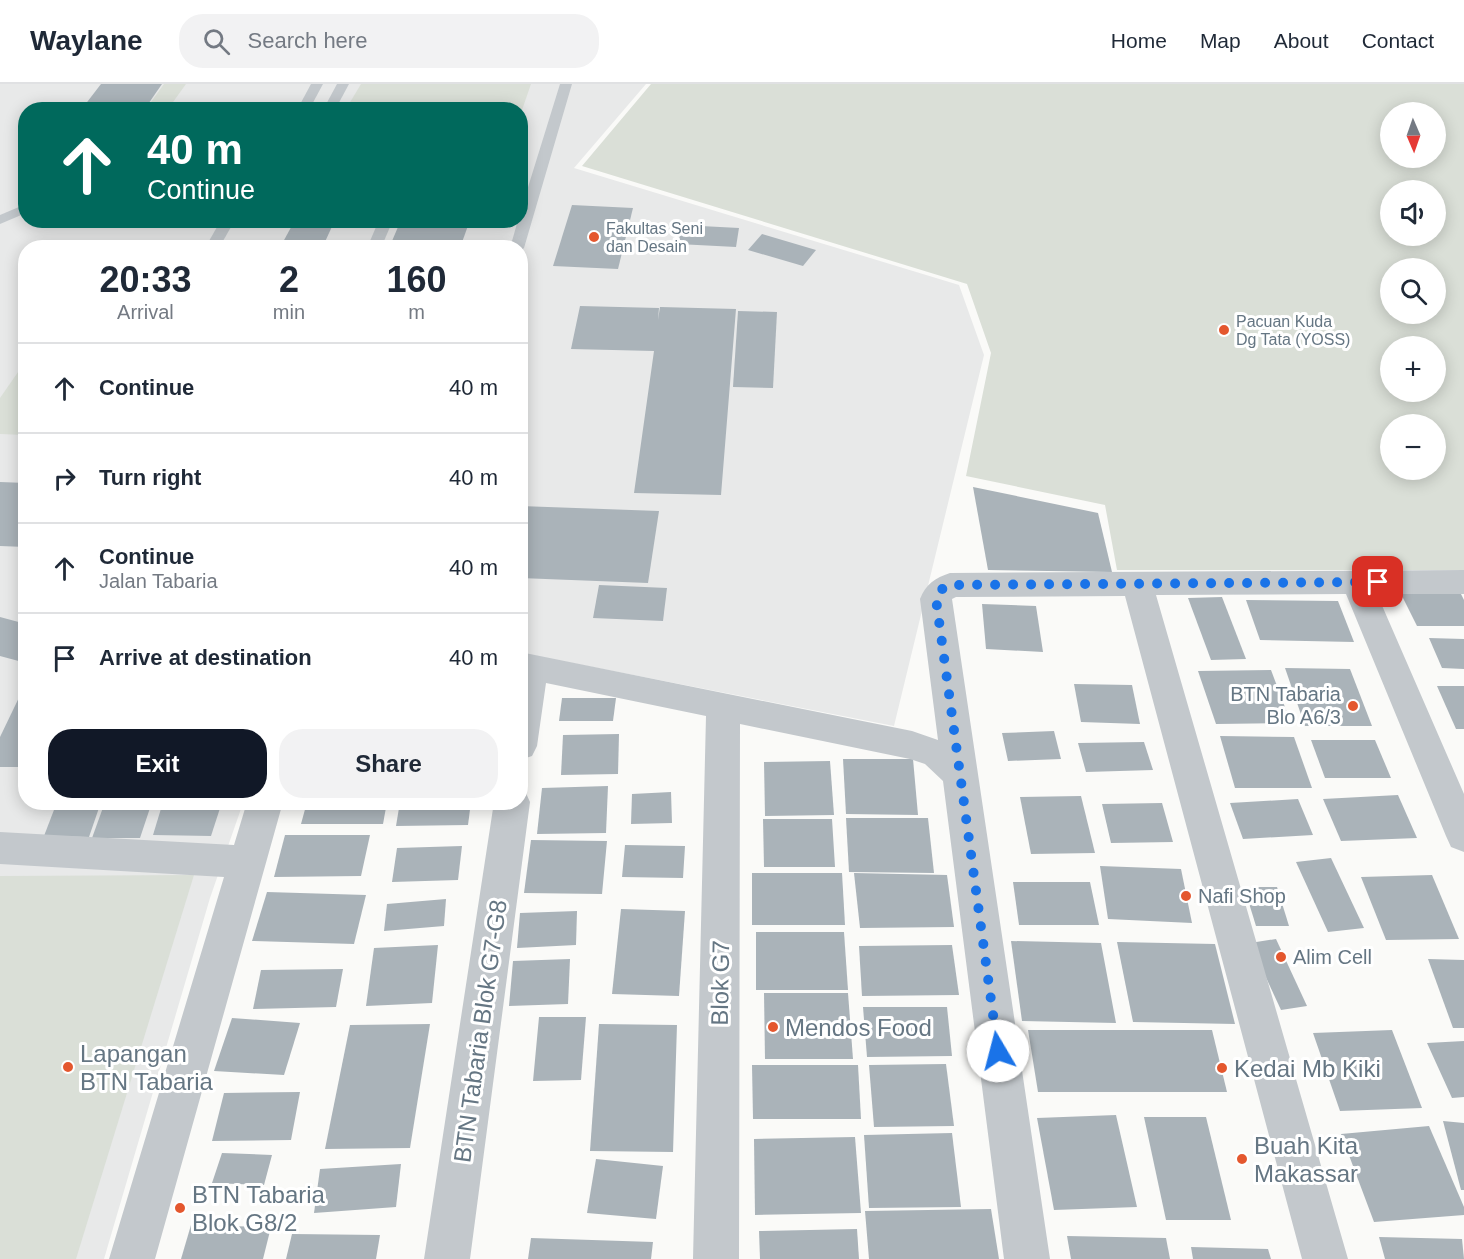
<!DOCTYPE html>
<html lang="en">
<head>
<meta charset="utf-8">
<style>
	body { margin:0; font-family:Arial,sans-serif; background:#f2f2f3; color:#1f2937; height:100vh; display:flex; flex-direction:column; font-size:22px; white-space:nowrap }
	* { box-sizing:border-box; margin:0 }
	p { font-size:20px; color:#747a83 }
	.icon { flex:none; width:33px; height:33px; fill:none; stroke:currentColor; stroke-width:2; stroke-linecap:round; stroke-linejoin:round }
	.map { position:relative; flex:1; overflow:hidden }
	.panel { position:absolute; left:18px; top:156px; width:510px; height:570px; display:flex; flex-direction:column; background:#fff; border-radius:24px; box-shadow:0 3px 15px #0003 }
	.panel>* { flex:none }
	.banner { position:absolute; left:18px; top:18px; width:510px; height:126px; border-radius:24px; box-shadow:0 3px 15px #0003; background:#00695c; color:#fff; overflow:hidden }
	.needle { width:39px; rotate:178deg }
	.controls { position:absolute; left:1380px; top:18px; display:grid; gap:12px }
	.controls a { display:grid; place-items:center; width:66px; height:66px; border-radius:50%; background:#fff; box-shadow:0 3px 15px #0003; font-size:30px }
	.pin { position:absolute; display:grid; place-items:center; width:51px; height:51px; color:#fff; margin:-26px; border-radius:12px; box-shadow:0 3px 9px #0006 }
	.me { position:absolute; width:66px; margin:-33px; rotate:352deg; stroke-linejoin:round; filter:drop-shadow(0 0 4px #0008) }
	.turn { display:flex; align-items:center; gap:21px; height:126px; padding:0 30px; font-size:27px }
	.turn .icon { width:78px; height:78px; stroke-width:2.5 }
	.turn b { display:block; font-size:42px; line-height:51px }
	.eta { display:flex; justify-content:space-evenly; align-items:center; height:102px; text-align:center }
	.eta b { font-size:36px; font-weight:700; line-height:42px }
	.button { display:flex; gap:12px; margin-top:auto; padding:12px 30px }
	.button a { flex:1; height:69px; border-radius:24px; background:#111827; color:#fff; font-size:24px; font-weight:700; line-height:69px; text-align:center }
	.button a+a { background:#f2f2f3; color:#1f2937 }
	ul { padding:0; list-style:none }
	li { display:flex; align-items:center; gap:18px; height:90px; padding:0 30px; border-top:2px solid #e0e1e3 }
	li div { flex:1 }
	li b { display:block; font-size:22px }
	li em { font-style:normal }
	header { display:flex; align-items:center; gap:36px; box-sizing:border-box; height:84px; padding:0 30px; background:#fff; border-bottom:2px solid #e0e1e3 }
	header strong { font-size:28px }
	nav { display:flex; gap:33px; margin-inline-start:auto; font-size:21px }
	.search { width:420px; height:54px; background:#f2f2f3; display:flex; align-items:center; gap:15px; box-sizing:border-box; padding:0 21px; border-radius:24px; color:#747a83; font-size:22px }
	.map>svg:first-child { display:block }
	.built { fill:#e8e9e9; fill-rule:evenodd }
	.green { fill:#dadfd7; fill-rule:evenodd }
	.building { fill:#aab3b9 }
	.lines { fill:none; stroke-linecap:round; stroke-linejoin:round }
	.lane { fill:#c3c8cc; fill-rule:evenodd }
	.street { fill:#c3c8cc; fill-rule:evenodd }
	.route { stroke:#1a73e8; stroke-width:10; stroke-dasharray:0 18 }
	.poi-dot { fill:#e4572e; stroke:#fff; stroke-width:2 }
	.labels { text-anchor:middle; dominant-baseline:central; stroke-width:6; stroke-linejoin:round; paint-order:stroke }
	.far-poi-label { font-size:16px; fill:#657683; stroke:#fff; text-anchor:start }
	.poi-label { font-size:20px; fill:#657683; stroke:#fff; text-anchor:start }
	.near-street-label { font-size:24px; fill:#657683; stroke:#fff }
	.near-poi-label { font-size:24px; fill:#657683; stroke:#fff; text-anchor:start }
</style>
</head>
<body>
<header>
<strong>Waylane</strong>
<div class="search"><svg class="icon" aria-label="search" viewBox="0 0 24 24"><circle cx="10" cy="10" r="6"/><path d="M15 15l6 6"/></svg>Search here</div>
<nav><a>Home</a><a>Map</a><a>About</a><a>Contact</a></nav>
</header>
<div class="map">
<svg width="1464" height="1175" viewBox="0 0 1464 1175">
	<rect width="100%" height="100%" fill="#fafaf8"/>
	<path class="built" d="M 0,0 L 646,0 L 574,84 L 959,201 L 984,271 L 894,642 L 521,569 L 520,164 L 26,164 L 26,718 L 243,719 L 210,814 L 104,1175 L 0,1175 ZM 26,26 L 520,26 L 520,136 L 26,136 Z"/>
	<g class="green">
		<polygon points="164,0 186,0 168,25 146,25"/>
		<polygon points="361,0 531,0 521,29 520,26 346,25"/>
		<path d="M 651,0 L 1464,0 L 1464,486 L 1117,486 L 1105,421 L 966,392 L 991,269 L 967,200 L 582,82 ZM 1390,28 L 1436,28 L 1436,74 L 1390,74 ZM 1390,106 L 1436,106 L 1436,152 L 1390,152 ZM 1390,184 L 1436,184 L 1436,230 L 1390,230 ZM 1390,262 L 1436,262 L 1436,308 L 1390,308 ZM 1390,340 L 1436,340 L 1436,386 L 1390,386 Z"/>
		<polygon points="25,278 25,351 0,350 0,314"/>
		<polygon points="194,791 76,1175 0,1175 0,792"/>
	</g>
	<g class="building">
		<polygon points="101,0 162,0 144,26 81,26"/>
		<polygon points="572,121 633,124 618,185 553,182"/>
		<polygon points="295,136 335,136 324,160 283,158"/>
		<polygon points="401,136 470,136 460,164 389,164"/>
		<polygon points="682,141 739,144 736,163 678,160"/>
		<polygon points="762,150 816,166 803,182 748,166"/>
		<polygon points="580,222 659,224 658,236 660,223 736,225 721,411 634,409 654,267 571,265"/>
		<polygon points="738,227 777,228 773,304 733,303"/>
		<polygon points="0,398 26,399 26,463 0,462"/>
		<polygon points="973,403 1098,429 1112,488 988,486"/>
		<polygon points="520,422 659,427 648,499 520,494"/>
		<polygon points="599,501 667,504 663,537 593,534"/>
		<polygon points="1401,510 1461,510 1464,516 1464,542 1417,542"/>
		<polygon points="1222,513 1246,575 1211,576 1188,514"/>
		<polygon points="1246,516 1338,517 1354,558 1260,556"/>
		<polygon points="982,520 1036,522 1043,568 986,565"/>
		<polygon points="0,533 26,540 26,579 0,572"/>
		<polygon points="1429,554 1464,555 1464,585 1442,584"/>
		<polygon points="1285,584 1350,585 1372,642 1305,642"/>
		<polygon points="1271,586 1291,639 1216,640 1198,587"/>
		<polygon points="26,599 26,683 0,683 0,653"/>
		<polygon points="1074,600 1132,601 1140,640 1081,638"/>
		<polygon points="1437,602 1464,602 1464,645 1456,645"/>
		<polygon points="562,614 616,614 613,637 559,637"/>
		<polygon points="1054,647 1061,675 1008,677 1002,649"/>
		<polygon points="619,650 618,690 561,691 563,651"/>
		<polygon points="1220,652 1294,653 1312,704 1235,704"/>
		<polygon points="1311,656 1375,656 1391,694 1325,694"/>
		<polygon points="1144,658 1153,686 1086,688 1078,659"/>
		<polygon points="843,675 913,675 918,731 846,730"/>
		<polygon points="830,677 834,731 765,732 764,678"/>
		<polygon points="608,702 606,749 537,750 542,704"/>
		<polygon points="671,708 672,739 631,740 632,710"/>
		<polygon points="1398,711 1417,754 1341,757 1323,715"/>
		<polygon points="1081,712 1095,769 1031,770 1020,713"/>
		<polygon points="1298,715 1313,751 1243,755 1230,719"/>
		<polygon points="57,718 101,718 89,753 44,752"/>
		<polygon points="105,718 152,718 140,754 92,754"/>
		<polygon points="163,718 222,718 211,752 153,751"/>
		<polygon points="307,718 387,718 383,740 301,740"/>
		<polygon points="400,718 471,718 468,741 396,742"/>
		<polygon points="1162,719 1173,758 1111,759 1102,720"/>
		<polygon points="846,734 928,734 934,789 849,788"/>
		<polygon points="763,735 832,735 835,783 764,783"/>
		<polygon points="285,751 370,751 361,792 274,793"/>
		<polygon points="531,756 607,757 602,810 524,809"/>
		<polygon points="625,761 685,762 683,794 622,793"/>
		<polygon points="462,762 458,796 392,798 397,764"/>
		<polygon points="1331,774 1364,844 1328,848 1296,778"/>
		<polygon points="1100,782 1181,785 1192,839 1108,835"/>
		<polygon points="752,789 842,789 845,841 752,841"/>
		<polygon points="854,789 947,791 954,843 860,844"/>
		<polygon points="1432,791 1459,855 1386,856 1361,793"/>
		<polygon points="1013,798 1090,798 1099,841 1019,841"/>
		<polygon points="1244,803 1277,803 1289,842 1256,842"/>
		<polygon points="267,808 366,811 354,860 252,857"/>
		<polygon points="446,815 444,842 384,847 387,820"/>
		<polygon points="621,825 685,827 679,912 612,910"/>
		<polygon points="577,827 576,861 517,864 520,829"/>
		<polygon points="756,848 844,848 848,906 756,906"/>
		<polygon points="1276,855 1307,922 1281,926 1250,859"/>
		<polygon points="1011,857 1101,859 1116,939 1022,937"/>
		<polygon points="1117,858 1215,860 1235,940 1133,938"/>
		<polygon points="438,861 432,919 366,922 374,864"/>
		<polygon points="952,861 959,911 862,912 859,862"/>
		<polygon points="570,875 568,920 509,922 513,877"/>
		<polygon points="1428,875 1464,876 1464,944 1453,944"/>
		<polygon points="343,885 336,923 253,925 261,886"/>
		<polygon points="764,909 848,909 853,975 765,975"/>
		<polygon points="863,923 947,923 952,972 867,973"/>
		<polygon points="539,933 586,933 581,996 533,997"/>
		<polygon points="232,934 300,939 284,991 214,987"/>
		<polygon points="430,940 410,1064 325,1065 350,941"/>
		<polygon points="599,940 677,941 673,1068 590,1067"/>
		<polygon points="1028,946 1212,946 1227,1008 1038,1008"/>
		<polygon points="1392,946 1422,1024 1340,1027 1313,949"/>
		<polygon points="1464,957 1464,1013 1452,1014 1427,959"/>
		<polygon points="946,980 954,1042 874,1043 869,981"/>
		<polygon points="752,981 858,981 861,1035 753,1035"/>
		<polygon points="300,1008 291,1056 212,1057 224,1009"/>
		<polygon points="1116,1031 1137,1123 1054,1126 1037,1034"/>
		<polygon points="1144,1033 1206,1033 1231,1136 1166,1136"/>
		<polygon points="1443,1037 1464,1039 1464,1106 1461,1106"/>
		<polygon points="1429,1042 1464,1123 1464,1131 1374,1138 1341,1050"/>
		<polygon points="952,1049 961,1123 869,1124 864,1051"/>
		<polygon points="855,1053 861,1129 755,1131 754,1055"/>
		<polygon points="222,1069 272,1071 264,1101 212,1099"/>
		<polygon points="596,1075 663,1082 656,1135 587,1129"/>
		<polygon points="401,1080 396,1123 314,1129 320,1085"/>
		<polygon points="991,1125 999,1175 869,1175 865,1127"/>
		<polygon points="191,1141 271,1143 263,1175 181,1175"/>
		<polygon points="857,1145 859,1175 760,1175 759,1147"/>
		<polygon points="292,1150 380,1151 376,1175 286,1175"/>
		<polygon points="1067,1152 1166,1154 1170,1175 1071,1175"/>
		<polygon points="1379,1153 1462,1155 1464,1175 1385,1175"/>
		<polygon points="531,1154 653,1158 651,1175 528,1175"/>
		<polygon points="1191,1163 1268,1165 1271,1175 1193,1175"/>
	</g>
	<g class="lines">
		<g class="lane">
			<polygon points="311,0 323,0 309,26 297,26"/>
			<polygon points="337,0 349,0 335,26 323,26"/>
			<polygon points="560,0 572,0 524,164 520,167 520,164 510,164 518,136 520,136 520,129"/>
			<polygon points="26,120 26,129 0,140 0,131"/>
			<polygon points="221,136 235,136 219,164 205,164"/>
			<polygon points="379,136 393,136 381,164 367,164"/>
		</g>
		<g class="street">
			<path d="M 1464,486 L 1464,510 L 1377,510 L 1464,710 L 1464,768 L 1451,763 L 1446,752 L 1346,510 L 1156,511 L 1348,1175 L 1302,1175 L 1125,512 L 956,513 L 952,515 L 1050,1175 L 1004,1175 L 943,697 L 925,680 L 910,675 L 740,640 L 739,1175 L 693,1175 L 706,632 L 546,599 L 537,662 L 532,672 L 520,676 L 520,568 L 912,647 L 938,656 L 920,515 C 926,500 935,494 950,489 Z"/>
			<polygon points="520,706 525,707 530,718 470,1175 424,1175 494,718 520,718"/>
			<polygon points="247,718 283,718 155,1175 109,1175 224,793 0,780 0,748 234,761"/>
		</g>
	</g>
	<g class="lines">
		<polyline class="route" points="998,967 936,515 943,504 950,501 1378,498"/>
	</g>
	<g class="poi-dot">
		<circle cx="594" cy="153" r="6"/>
		<circle cx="1224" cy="246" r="6"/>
		<circle cx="1353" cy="622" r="6"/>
		<circle cx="1186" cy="812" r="6"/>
		<circle cx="1281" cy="873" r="6"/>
		<circle cx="773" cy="943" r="6"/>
		<circle cx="68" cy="983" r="6"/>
		<circle cx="1222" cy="984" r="6"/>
		<circle cx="1242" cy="1075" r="6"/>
		<circle cx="180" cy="1124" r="6"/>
	</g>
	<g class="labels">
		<g class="far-poi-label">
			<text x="606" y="144">Fakultas Seni<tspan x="606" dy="18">dan Desain</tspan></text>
			<text x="1236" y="237">Pacuan Kuda<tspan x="1236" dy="18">Dg Tata (YOSS)</tspan></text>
		</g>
		<g class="poi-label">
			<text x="1341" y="610" text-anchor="end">BTN Tabaria<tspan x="1341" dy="23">Blo A6/3</tspan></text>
			<text x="1198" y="812">Nafi Shop</text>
			<text x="1293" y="873">Alim Cell</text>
		</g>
		<g class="near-street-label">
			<text transform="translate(720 899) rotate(-89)">Blok G7</text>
			<text transform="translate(480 947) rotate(-82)">BTN Tabaria Blok G7-G8</text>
		</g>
		<g class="near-poi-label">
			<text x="785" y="943">Mendos Food</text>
			<text x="80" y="969">Lapangan<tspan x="80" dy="28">BTN Tabaria</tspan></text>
			<text x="1234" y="984">Kedai Mb Kiki</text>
			<text x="1254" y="1061">Buah Kita<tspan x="1254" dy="28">Makassar</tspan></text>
			<text x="192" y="1110">BTN Tabaria<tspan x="192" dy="28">Blok G8/2</tspan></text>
		</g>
	</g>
</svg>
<div class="controls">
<a><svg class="needle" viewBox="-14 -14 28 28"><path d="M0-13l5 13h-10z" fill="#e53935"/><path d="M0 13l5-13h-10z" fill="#747a83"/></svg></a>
<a><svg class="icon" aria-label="sound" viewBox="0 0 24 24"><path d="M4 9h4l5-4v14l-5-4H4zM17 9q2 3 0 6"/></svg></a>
<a><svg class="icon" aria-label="search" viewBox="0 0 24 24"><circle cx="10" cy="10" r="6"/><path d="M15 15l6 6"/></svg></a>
<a>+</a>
<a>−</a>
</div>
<div class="pin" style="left:1378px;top:498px;background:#d93025"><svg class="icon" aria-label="arrive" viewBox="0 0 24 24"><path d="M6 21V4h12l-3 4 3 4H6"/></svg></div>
<svg class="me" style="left:998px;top:967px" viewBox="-20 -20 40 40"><circle r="19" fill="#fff"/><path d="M0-13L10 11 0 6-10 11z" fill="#1a73e8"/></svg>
<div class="banner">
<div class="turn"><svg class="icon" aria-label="ahead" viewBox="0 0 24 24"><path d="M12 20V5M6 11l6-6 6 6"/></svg><div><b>40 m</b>Continue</div></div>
</div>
<section class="panel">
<div class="eta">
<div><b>20:33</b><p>Arrival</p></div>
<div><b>2</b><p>min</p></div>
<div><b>160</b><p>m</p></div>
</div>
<ul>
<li><svg class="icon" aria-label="ahead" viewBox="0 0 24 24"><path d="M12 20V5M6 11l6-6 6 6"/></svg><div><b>Continue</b></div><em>40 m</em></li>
<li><svg class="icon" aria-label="right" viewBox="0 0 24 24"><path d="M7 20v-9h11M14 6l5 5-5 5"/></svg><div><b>Turn right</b></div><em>40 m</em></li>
<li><svg class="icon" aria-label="ahead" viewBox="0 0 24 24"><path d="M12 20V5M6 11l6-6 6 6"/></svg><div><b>Continue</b><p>Jalan Tabaria</p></div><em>40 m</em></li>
<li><svg class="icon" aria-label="arrive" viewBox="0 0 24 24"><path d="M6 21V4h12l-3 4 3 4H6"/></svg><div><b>Arrive at destination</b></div><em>40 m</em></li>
</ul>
<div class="button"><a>Exit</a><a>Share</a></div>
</section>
</div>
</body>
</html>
